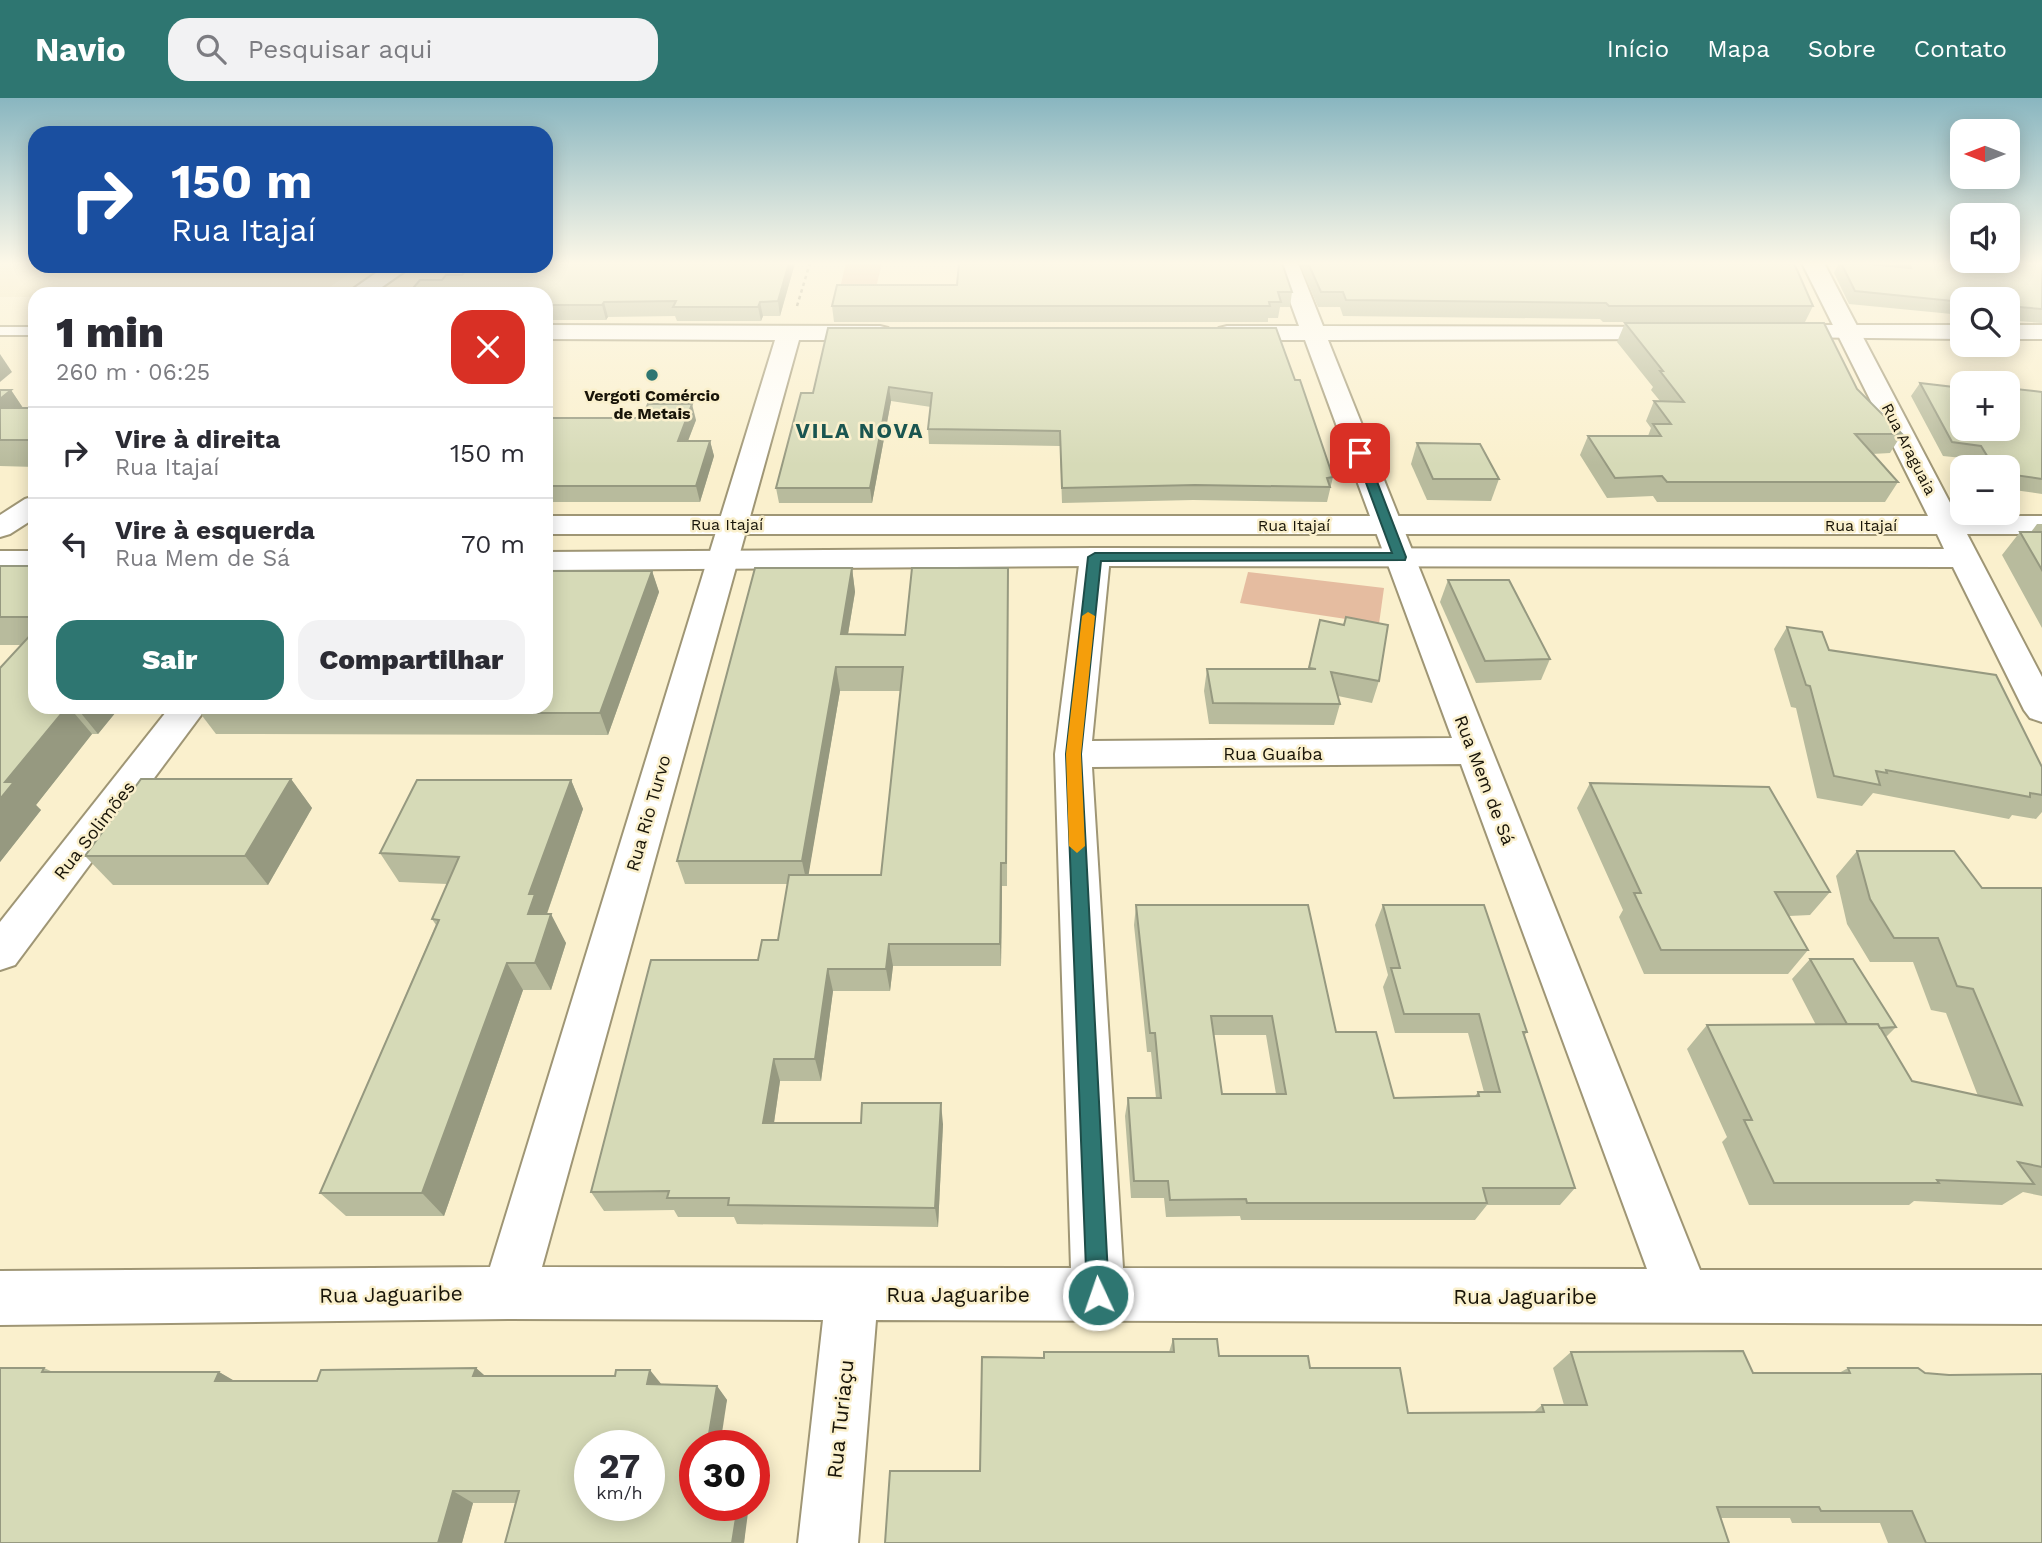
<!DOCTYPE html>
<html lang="pt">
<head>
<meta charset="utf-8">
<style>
	body { margin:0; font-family:"Work Sans",sans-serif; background:#f2f2f3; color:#2b2b33; height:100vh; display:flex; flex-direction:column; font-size:26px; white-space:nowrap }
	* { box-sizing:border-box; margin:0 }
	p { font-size:23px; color:#7c7c81 }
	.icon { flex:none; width:38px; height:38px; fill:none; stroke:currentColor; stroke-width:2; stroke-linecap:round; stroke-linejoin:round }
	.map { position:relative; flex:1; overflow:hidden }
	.details { position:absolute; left:28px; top:189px; width:525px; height:427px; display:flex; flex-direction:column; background:#fff; border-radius:21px; box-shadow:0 4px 18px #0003 }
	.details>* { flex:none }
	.hud { position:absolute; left:28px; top:28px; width:525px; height:147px; border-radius:21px; box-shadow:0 4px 18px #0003; background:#1a4fa0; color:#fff; overflow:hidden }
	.needle { width:46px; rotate:270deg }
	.tools { position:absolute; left:1950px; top:21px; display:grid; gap:14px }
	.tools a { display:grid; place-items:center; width:70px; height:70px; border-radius:14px; background:#fff; box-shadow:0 4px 18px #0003; font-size:35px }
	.speed { position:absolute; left:574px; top:1332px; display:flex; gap:14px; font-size:35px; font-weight:700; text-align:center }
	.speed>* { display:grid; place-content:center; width:91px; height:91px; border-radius:50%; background:#fff; box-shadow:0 4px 18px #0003; line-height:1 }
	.speed small { font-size:18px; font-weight:400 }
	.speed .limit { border:10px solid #d22; background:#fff; color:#111 }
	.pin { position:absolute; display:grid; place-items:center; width:60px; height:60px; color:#fff; margin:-30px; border-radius:14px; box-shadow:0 4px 10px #0006 }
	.me { position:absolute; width:77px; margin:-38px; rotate:357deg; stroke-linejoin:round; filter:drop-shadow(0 0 5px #0008) }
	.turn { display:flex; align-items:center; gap:24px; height:147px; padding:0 28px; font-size:32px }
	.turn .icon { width:91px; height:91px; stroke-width:2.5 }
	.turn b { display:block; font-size:49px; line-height:60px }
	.round { display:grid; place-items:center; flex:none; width:74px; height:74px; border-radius:21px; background:#f2f2f3 }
	.head { display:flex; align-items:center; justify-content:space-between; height:119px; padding:0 28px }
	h1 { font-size:42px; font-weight:800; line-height:52px }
	.primary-button { display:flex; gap:14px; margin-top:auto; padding:14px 28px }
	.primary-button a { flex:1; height:80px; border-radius:21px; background:#2e7671; color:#fff; font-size:28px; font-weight:800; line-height:80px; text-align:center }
	.primary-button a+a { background:#f2f2f3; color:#2b2b33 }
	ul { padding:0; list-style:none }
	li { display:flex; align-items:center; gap:21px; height:91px; padding:0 28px; border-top:2px solid #e1e1e2 }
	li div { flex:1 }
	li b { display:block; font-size:26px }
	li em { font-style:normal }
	header { display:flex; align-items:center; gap:42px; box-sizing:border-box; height:98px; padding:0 35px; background:#2e7671; color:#fff }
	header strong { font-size:33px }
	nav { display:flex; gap:38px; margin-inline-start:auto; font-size:24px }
	.search { width:490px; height:63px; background:#f2f2f3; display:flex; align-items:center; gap:18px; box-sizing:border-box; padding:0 24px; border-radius:21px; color:#7c7c81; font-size:26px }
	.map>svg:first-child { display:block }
	.built { fill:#f1e5ba }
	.green { fill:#e5bca0 }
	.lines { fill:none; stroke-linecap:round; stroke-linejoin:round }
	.service-casing { stroke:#9f9675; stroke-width:4 }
	.minor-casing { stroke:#9f9675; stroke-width:4 }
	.tertiary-casing { stroke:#9f9675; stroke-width:4 }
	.path { stroke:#9a937a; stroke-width:2.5; stroke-dasharray:3.5 3.5; stroke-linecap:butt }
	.service { fill:#fff; fill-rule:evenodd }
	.minor { fill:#fff; fill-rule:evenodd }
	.tertiary { fill:#fff; fill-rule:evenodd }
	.wall { fill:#b8bb9d; fill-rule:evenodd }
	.shaded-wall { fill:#969980 }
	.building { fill:#d6dab7; stroke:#969980; stroke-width:2; fill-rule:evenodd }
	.route { fill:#2e7671; stroke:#1e4d49; stroke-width:2 }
	.slow { fill:#f59e0b }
	.poi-dot { fill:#2e7671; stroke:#faf0cd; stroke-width:2.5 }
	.labels { text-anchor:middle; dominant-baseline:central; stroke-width:5; stroke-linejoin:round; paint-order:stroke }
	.far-poi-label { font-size:16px; font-weight:bold; fill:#181408; stroke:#faf0cd }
	.far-street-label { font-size:16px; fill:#181408; stroke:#faf0cd }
	.street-label { font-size:18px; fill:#181408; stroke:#faf0cd }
	.far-district-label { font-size:21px; font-weight:bold; letter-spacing:2px; fill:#1a5550; stroke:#faf0cd }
	.near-street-label { font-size:21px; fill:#181408; stroke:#faf0cd }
</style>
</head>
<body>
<header>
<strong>Navio</strong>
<div class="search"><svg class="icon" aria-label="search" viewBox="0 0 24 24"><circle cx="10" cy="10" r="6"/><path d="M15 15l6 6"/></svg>Pesquisar aqui</div>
<nav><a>Início</a><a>Mapa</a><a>Sobre</a><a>Contato</a></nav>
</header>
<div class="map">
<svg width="2042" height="1445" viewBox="0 0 2042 1445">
	<rect width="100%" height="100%" fill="#faf0cd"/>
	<polygon class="built" points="0,165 35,165 35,168 361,168 319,196 35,196 35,199 0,199"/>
	<g class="green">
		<polygon points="846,165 882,165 875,194 839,194"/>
		<polygon points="1248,474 1384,490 1379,526 1240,505"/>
	</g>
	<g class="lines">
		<defs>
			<rect id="service" x="0" y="229" width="35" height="8"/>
			<g id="minor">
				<path d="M 1276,165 L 1298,165 L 1323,228 L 1682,229 L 1686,234 L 1682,239 L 1674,241 L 1328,242 L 1700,1172 L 2042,1172 L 2042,1226 L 876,1222 L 858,1445 L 798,1445 L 823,1222 L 508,1221 L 0,1227 L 0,1173 L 490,1169 L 775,242 L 546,241 L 546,227 L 880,228 L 888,230 L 892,235 L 888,240 L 880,242 L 799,242 L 542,1169 L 1071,1170 L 1055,656 L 1080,459 L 1084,453 L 1095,450 L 1106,453 L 1110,459 L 1092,643 L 1452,640 L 1305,242 L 1227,242 L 1219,240 L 1215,235 L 1219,230 L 1227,228 L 1299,228 ZM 1461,666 L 1647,1171 L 1123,1170 L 1092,669 Z"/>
				<polygon points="1777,227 1962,227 1962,241 1769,239 1765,234 1769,229"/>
				<rect x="2007" y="227" width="35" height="14"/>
				<polygon points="170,609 207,609 15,867 0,872 0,824"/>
			</g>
			<g id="tertiary">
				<polygon points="1802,165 1824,165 1957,418 2042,418 2042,436 1967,436 2042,579 2042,624 2030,620 2024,612 1953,469 1095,468 546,472 546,454 1095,450 1944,451 1937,436 546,436 546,418 1928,418"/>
				<polygon points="386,168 412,168 372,196 346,196"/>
				<polygon points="35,398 35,420 10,436 0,439 0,417 25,401"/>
				<rect x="0" y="453" width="35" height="18"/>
			</g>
		</defs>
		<use href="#service" class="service-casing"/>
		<use href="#minor" class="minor-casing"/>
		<use href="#tertiary" class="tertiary-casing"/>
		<polyline class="path" points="797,208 810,165"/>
		<use href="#service" class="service"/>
		<use href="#minor" class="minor"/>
		<use href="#tertiary" class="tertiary"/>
	</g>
	<g class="wall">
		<polygon points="546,165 795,165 780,218 763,218 761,223 677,223 675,218 608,219 606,222 546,222 546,196 442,182 462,177"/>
		<polygon points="1299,165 1794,165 1813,208 1805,224 1603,224 1600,221 1343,218 1340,209 1318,209"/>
		<polygon points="1839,165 1861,165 1897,168 1895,165 2042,165 2042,225 2007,222 2007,201 1962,201 1962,217 1849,206 1834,175"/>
		<polygon points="957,187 1292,194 1290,209 1280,209 1278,220 1268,220 1268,224 834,224 832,208"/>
		<polygon points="1625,225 1857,291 1902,336 1890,355 1872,356 1898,384 1885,404 1657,404 1653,398 1607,400 1580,357 1588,338 1648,338 1651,330 1646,323 1654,303 1660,303 1651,292 1653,289 1617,244"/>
		<polygon points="828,230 1295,282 1333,379 1327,404 1193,402 1062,405 1060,348 929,346 928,331 931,309 891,303 872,405 779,405 776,390 813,295"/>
		<polygon points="1920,285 1962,331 2042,294 2042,396 2007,391 2007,369 1976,369 1972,361 1943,358 1911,298"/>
		<polygon points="0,292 11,292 23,310 35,310 35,369 0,368"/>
		<polygon points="546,320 696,322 688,343 710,343 714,358 700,404 546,404"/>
		<polygon points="1417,345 1499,381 1491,403 1427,402 1411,366"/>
		<polygon points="2037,426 2042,426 2042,530 2002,457 2020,434 2031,434"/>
		<polygon points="0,468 35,468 35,609 120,609 98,636 92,636 36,707 41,712 0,764 0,570 21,547 0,547"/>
		<path d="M 852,470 L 855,494 L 848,536 L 905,537 L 1008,470 L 1007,788 L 1002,788 L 1001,868 L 893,868 L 890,893 L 833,893 L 821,983 L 780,983 L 774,1025 L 943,1026 L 938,1129 L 737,1126 L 734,1119 L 678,1119 L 674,1112 L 604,1113 L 591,1094 L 758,862 L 778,842 L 788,786 L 685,786 L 677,763 ZM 840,593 L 901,593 L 881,777 L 808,777 Z"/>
		<polygon points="652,473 659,494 608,637 216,636 200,615"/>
		<polygon points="1448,482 1550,561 1541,582 1476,585 1440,504"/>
		<polygon points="1320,522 1379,583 1372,605 1338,598 1340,606 1334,627 1209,626 1204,593 1207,571 1308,571"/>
		<polygon points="1787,529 2042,669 2042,714 2036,721 2012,717 2009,721 1873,695 1862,708 1817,700 1796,610 1791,609 1774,551"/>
		<polygon points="291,681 312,710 268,787 113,787 85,758"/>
		<polygon points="571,682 583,711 547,816 566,845 551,892 523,892 444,1118 346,1118 320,1095 436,827 432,821 447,786 399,784 380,755"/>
		<polygon points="1590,685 1830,794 1810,817 1789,818 1808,852 1788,876 1644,876 1619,819 1623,812 1577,710"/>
		<polygon points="1857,753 1982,790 2042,790 2042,1098 2023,1094 2002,1107 1914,1103 1909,1107 1749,1107 1722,1044 1727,1039 1687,951 1707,927 1816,927 1792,881 1810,861 1896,929 1886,939 1912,983 1978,998 1946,915 1931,912 1913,864 1870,864 1847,826 1836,778"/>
		<path d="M 1136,807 L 1336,934 L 1394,1000 L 1475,998 L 1478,994 L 1484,994 L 1468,935 L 1395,935 L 1383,889 L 1388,877 L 1375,827 L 1383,807 L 1527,934 L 1524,938 L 1575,1090 L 1560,1107 L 1487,1107 L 1475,1122 L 1241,1122 L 1240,1118 L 1166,1119 L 1164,1100 L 1131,1100 L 1125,1018 L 1128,1000 L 1156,1000 L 1151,954 L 1147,954 L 1134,827 ZM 1214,937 L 1266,937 L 1276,996 L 1222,996 Z"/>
		<polygon points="1173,1241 1219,1258 1310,1270 1408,1315 1534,1314 1542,1307 1564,1307 1553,1270 1571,1254 1753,1275 1839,1275 1848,1270 2042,1445 1888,1445 1880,1425 1792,1425 1790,1420 1721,1420 980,1373 1044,1260 1169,1254"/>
		<polygon points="44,1270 53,1274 219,1274 234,1283 317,1283 476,1270 485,1278 661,1287 717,1288 727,1302 695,1407 748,1407 744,1445 505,1445 515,1405 473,1405 462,1445 0,1445"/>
	</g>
	<g class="shaded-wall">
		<polygon points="789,165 795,165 780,218 778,203"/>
		<polygon points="604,204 608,219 606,222 602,207"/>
		<polygon points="760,204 763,218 761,223 758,209"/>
		<polygon points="0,256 12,274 0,284"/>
		<polygon points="889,289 891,303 872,405 870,390"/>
		<polygon points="11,292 29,319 0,323 0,301"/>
		<polygon points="692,306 696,322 682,358 678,343"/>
		<polygon points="35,337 35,349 30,342"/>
		<polygon points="710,343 714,358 700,404 696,388"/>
		<polygon points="852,470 855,494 844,560 841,536"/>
		<polygon points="652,473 659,494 608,637 600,615"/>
		<polygon points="836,569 840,593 807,786 802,763"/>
		<polygon points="67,609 69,609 92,636 36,707 41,712 0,764 0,701 5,684"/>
		<polygon points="76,609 120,609 98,636"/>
		<polygon points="291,681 312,710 268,787 245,758"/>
		<polygon points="571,682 583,711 546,818 551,816 566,845 551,892 535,865 528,816 529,796"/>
		<polygon points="1001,765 1002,788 1001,868 1000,846"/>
		<polygon points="889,846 893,868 890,893 886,871"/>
		<polygon points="507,865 523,892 444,1118 422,1095"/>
		<polygon points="828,871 833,893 821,983 815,961"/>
		<polygon points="774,961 780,983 771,1045 763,1025"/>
		<polygon points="941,1005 943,1026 938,1129 935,1110"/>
		<polygon points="476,1270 493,1285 473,1278"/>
		<polygon points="650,1272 662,1287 647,1286"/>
		<polygon points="219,1274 245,1289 215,1283"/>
		<polygon points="717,1288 727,1302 720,1348 707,1348"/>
		<polygon points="453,1393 473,1405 462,1445 438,1445"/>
		<polygon points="738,1407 749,1407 744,1445 732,1445"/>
	</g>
	<g class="building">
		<polygon points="546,165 789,165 778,203 760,204 758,209 673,209 676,203 604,204 602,207 546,207 546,196 408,196 420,182 442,182 446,177 462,177 466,172 500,172 503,168 546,168"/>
		<polygon points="959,165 1282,165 1292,194 1278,194 1281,204 1269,204 1270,208 832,208 837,187 957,187"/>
		<polygon points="1308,165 1794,165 1813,208 1609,208 1606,205 1346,202 1343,194 1321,194"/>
		<polygon points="1841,165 1861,165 1911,170 1909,165 2042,165 2042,211 2007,208 2007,201 1962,201 1962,204 1855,193"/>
		<polygon points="1625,225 1824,225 1857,291 1902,336 1855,336 1898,384 1667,384 1662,378 1615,380 1588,338 1661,338 1653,326 1671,326 1654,303 1684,304 1660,273 1663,273"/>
		<polygon points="828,230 1276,230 1295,282 1300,282 1333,379 1327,380 1330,389 1195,387 1062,390 1060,333 928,331 932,295 889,289 870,390 776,390 801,295 813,295"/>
		<polygon points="1920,285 1962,290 1962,331 2007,331 2007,290 2042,294 2042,381 2007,376 2007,369 1994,369 1981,348 1952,344"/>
		<polygon points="0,292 11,292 0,301"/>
		<polygon points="648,306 692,306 678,343 710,343 696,388 546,388 546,320 642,320"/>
		<polygon points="0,310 35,310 35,337 30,342 0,342"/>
		<polygon points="1417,345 1480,346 1499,381 1433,381"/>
		<polygon points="2020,434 2042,434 2042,472"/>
		<rect x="0" y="468" width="35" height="51"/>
		<polygon points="755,470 852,470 841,536 905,537 912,470 1008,470 1006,765 1001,765 1000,846 889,846 886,871 828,871 815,961 774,961 763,1025 861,1025 862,1005 941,1005 935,1110 728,1107 729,1100 667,1100 669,1093 591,1094 651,862 758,862 762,842 778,842 789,777 881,777 903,569 836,569 802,763 677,763"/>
		<polygon points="546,473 652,473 600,615 200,615 204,609 546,609"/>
		<polygon points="1448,482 1509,482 1550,561 1485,563"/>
		<polygon points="1346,519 1388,527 1379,583 1331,574 1340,606 1213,605 1207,571 1316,571 1309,570 1320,522 1344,527"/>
		<polygon points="1787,529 1822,534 1829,552 1996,577 2042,669 2042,697 2030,695 2030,699 1886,672 1887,675 1876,673 1880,687 1834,678 1810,588 1806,587"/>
		<polygon points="35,532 35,609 67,609 5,684 14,684 0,701 0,570"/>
		<polygon points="141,681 291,681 245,758 85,758"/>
		<polygon points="417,682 571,682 529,796 535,796 528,816 551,816 535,865 507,865 422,1095 320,1095 439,822 432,821 459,759 380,755"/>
		<polygon points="1590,685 1769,689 1830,794 1775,794 1808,852 1661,852 1634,795 1641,795"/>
		<polygon points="1857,753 1954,753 1982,790 2042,790 2042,1069 2018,1064 2034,1086 1937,1082 1939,1085 1774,1085 1744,1022 1752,1022 1707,927 1878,926 1912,983 2022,1007 1973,891 1957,888 1938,840 1894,840 1870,801"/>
		<path d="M 1136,807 L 1308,807 L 1336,934 L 1376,934 L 1394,1000 L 1479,998 L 1478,994 L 1500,994 L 1479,916 L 1404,916 L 1391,870 L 1400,870 L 1383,807 L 1484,807 L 1527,934 L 1523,934 L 1575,1090 L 1483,1090 L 1487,1105 L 1247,1105 L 1246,1101 L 1170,1102 L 1168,1083 L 1134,1083 L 1128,1000 L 1161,1000 L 1155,935 L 1150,935 ZM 1211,918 L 1272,918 L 1286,996 L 1222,996 Z"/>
		<polygon points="1810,861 1853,861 1896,929 1880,930 1878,926 1847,926"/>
		<polygon points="1173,1241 1217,1241 1219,1258 1308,1258 1310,1270 1400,1270 1408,1315 1544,1314 1542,1307 1587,1307 1571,1254 1743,1253 1753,1275 1850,1275 1848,1270 1918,1270 1925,1275 1949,1277 2042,1276 2042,1445 1926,1445 1912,1413 1821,1413 1819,1409 1717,1409 1729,1445 885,1445 890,1373 980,1373 982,1259 1044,1260 1044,1254 1174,1254"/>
		<path d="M 0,1270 L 44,1270 L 42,1274 L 219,1274 L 215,1283 L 317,1283 L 321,1272 L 476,1270 L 473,1278 L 615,1278 L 616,1272 L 650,1272 L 647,1286 L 717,1288 L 707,1348 L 695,1348 L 695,1407 L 738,1407 L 732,1445 L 505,1445 L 519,1393 L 453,1393 L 438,1445 L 0,1445 ZM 590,1348 L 649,1348 L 649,1407 L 590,1407 Z"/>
	</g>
	<linearGradient id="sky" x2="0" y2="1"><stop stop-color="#89b6c0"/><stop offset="0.45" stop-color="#fdf8e8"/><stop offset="1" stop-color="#fdf8e8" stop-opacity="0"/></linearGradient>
	<rect width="2042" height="367" fill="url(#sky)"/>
	<polygon class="route" points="1360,351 1366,355 1406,459 1405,462 1101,463 1081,656 1109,1197 1105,1205 1098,1208 1090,1205 1087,1197 1066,656 1088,459 1095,455 1392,455 1355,355"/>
	<polygon class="slow" points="1088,514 1095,518 1081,656 1085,748 1077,755 1069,748 1066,656 1082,518"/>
	<circle class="poi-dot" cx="652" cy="277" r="7"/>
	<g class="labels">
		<g class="far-poi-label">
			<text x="652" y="297">Vergoti Comércio<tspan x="652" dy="18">de Metais</tspan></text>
		</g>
		<g class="far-street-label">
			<text transform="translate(1909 351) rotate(63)">Rua Araguaia</text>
			<text x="727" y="426">Rua Itajaí</text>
			<text x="1294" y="427">Rua Itajaí</text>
			<text x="1861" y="427">Rua Itajaí</text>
		</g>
		<g class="street-label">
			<text x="1273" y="655">Rua Guaíba</text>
			<text transform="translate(1485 682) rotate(69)">Rua Mem de Sá</text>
			<text transform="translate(648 715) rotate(-74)">Rua Rio Turvo</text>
			<text transform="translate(94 732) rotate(-52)">Rua Solimões</text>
		</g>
		<g class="far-district-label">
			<text x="860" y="332">VILA NOVA</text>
		</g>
		<g class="near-street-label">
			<text transform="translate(391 1196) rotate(-1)">Rua Jaguaribe</text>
			<text x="958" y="1196">Rua Jaguaribe</text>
			<text x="1525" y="1198">Rua Jaguaribe</text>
			<text transform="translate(840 1321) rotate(-84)">Rua Turiaçu</text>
		</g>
	</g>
</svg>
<div class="tools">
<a><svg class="needle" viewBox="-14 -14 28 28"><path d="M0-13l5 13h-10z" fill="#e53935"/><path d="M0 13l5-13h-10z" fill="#7c7c81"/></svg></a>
<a><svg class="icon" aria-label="sound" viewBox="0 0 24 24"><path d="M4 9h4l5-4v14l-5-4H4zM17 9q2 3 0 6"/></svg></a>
<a><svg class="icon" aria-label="search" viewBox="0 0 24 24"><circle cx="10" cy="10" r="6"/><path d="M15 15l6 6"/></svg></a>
<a>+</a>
<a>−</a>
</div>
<div class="speed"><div>27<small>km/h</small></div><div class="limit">30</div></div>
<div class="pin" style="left:1360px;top:355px;background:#d93025"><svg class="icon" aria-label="arrive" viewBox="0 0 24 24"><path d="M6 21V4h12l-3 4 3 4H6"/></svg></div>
<svg class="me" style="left:1098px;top:1197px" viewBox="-20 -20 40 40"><circle r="17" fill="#2e7671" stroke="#fff" stroke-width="3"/><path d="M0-11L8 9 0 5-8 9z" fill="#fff"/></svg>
<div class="hud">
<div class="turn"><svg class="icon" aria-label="right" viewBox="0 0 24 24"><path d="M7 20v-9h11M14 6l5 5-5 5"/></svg><div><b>150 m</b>Rua Itajaí</div></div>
</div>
<section class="details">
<div class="head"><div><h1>1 min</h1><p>260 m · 06:25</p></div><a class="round" style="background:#d93025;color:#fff"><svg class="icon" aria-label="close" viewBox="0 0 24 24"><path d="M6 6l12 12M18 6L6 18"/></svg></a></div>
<ul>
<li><svg class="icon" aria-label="right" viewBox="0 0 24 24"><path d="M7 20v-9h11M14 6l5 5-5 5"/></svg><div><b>Vire à direita</b><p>Rua Itajaí</p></div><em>150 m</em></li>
<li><svg class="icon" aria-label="left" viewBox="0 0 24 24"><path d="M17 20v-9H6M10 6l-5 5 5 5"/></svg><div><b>Vire à esquerda</b><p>Rua Mem de Sá</p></div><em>70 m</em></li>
</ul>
<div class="primary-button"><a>Sair</a><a>Compartilhar</a></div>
</section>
</div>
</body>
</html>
